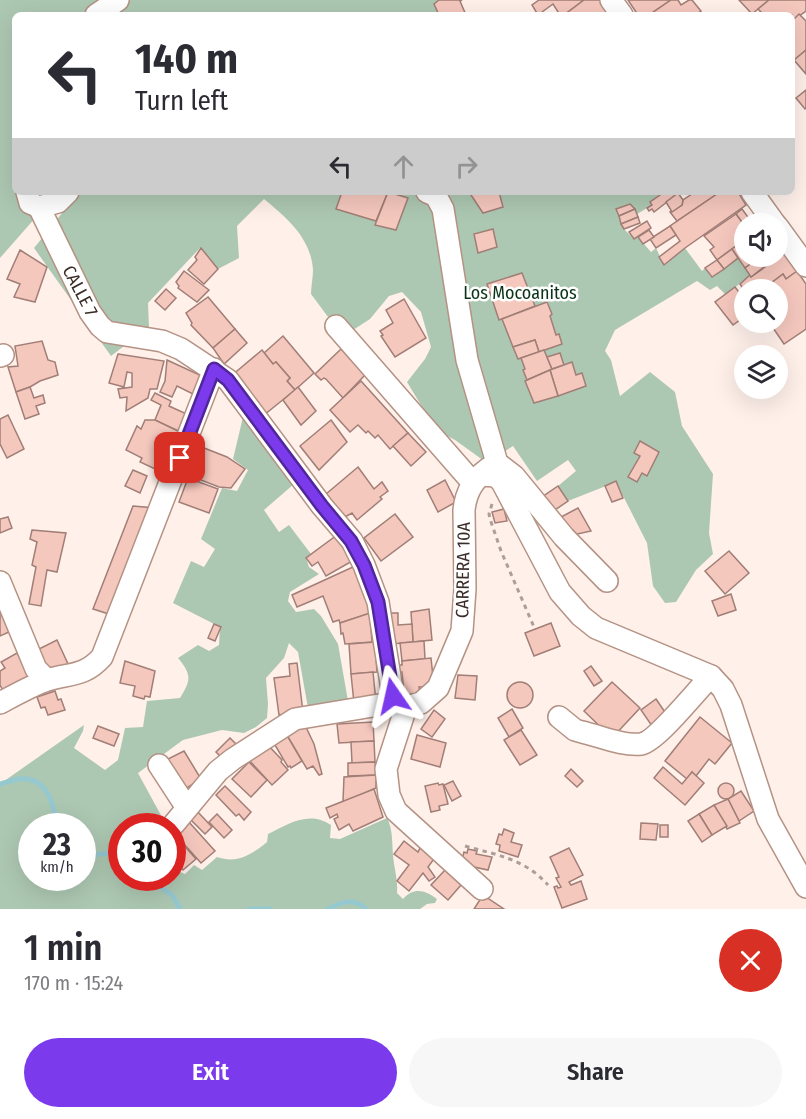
<!DOCTYPE html>
<html lang="en">
<head>
<meta charset="utf-8">
<style>
	body { margin:0; font-family:"Fira Sans Condensed",sans-serif; background:#f7f7f7; color:#2b2b33; height:100vh; display:flex; flex-direction:column; font-size:22px; white-space:nowrap }
	* { box-sizing:border-box; margin:0 }
	p { font-size:20px; color:#7c7c81 }
	.icon { flex:none; width:33px; height:33px; fill:none; stroke:currentColor; stroke-width:2; stroke-linecap:round; stroke-linejoin:round }
	.map { position:relative; height:909px; overflow:hidden }
	.details { display:flex; flex-direction:column; background:#fff; flex:1 }
	.details>* { flex:none }
	.top-card { position:absolute; left:12px; top:12px; width:783px; height:183px; border-radius:9px; box-shadow:0 6px 24px #0002; background:#fff; color:#2b2b33; overflow:hidden }
	.fabs { position:absolute; left:734px; top:213px; display:grid; gap:12px }
	.fabs a { display:grid; place-items:center; width:54px; height:54px; border-radius:50%; background:#fff; box-shadow:0 6px 24px #0002; font-size:30px }
	.speed { position:absolute; left:18px; top:813px; display:flex; gap:12px; font-size:30px; font-weight:700; text-align:center }
	.speed>* { display:grid; place-content:center; width:78px; height:78px; border-radius:50%; background:#fff; box-shadow:0 6px 24px #0002; line-height:1 }
	.speed small { font-size:15px; font-weight:400 }
	.speed .limit { border:9px solid #d22; background:#fff; color:#111 }
	.pin { position:absolute; display:grid; place-items:center; width:51px; height:51px; color:#fff; margin:-26px; border-radius:12px; box-shadow:0 3px 9px #0006 }
	.me { position:absolute; width:66px; margin:-33px; rotate:349deg; stroke-linejoin:round; filter:drop-shadow(0 0 4px #0008) }
	.turn { display:flex; align-items:center; gap:21px; height:126px; padding:0 24px; font-size:27px }
	.turn .icon { width:78px; height:78px; stroke-width:2.5 }
	.turn b { display:block; font-size:42px; line-height:51px }
	.lanes { display:flex; align-items:center; height:57px; padding:0 24px; background:#0003; justify-content:center; gap:30px; direction:ltr }
	.lanes .off { opacity:.35 }
	.round { display:grid; place-items:center; flex:none; width:63px; height:63px; border-radius:32px; background:#f7f7f7 }
	.headline { display:flex; align-items:center; justify-content:space-between; height:102px; padding:0 24px }
	h1 { font-size:36px; font-weight:600; line-height:45px }
	.button { display:flex; gap:12px; margin-top:auto; padding:12px 24px }
	.button a { flex:1; height:69px; border-radius:36px; background:#7c3aed; color:#fff; font-size:24px; font-weight:600; line-height:69px; text-align:center }
	.button a+a { background:#f7f7f7; color:#2b2b33 }
	.map>svg:first-child { display:block }
	.green { fill:#adc8b2; fill-rule:evenodd }
	.lines { fill:none; stroke-linecap:round; stroke-linejoin:round }
	.stream { stroke:#96c8d0; stroke-width:5 }
	.building { fill:#f5c8be; stroke:#a17e76; stroke-width:1.5 }
	.minor-casing { stroke:#b49284; stroke-width:24 }
	.path { stroke:#ac9e98; stroke-width:3; stroke-dasharray:4.5 4.5; stroke-linecap:butt }
	.minor { stroke:#fff; stroke-width:21 }
	.route-casing { stroke:#51269a; stroke-width:15 }
	.route { stroke:#7c3aed; stroke-width:10 }
	.labels { text-anchor:middle; dominant-baseline:central; stroke-width:5; stroke-linejoin:round; paint-order:stroke }
	.street-label { font-size:18px; fill:#3a2c27; stroke:#fff }
	.park-label { font-size:18px; fill:#0a3317; stroke:#fff }
</style>
</head>
<body>
<div class="map">
<svg width="806" height="909" viewBox="0 0 806 909">
	<rect width="100%" height="100%" fill="#fff0ea"/>
	<g class="green">
		<polygon points="0,0 439,0 439,15 15,15 15,192 58,192 0,258"/>
		<path d="M 79,192 L 658,192 L 660,195 L 650,202 L 652,205 L 637,214 L 630,204 L 616,209 L 624,229 L 634,239 L 638,237 L 651,252 L 656,248 L 664,265 L 685,248 L 702,271 L 705,268 L 711,277 L 738,258 L 750,275 L 726,295 L 717,286 L 710,290 L 697,281 L 615,330 L 605,351 L 611,360 L 620,396 L 650,372 L 675,392 L 682,426 L 713,474 L 709,533 L 713,554 L 696,570 L 676,602 L 665,603 L 653,586 L 647,543 L 616,482 L 568,501 L 558,486 L 576,471 L 568,460 L 537,481 L 513,446 L 487,463 L 455,440 L 436,430 L 407,382 L 425,359 L 431,347 L 421,312 L 402,292 L 389,296 L 370,319 L 353,330 L 331,321 L 311,294 C 311,286 313,278 313,270 C 311,238 287,218 264,199 L 237,226 L 239,258 L 218,269 L 200,248 L 148,303 L 149,327 L 111,356 L 34,248 Z"/>
		<path d="M 243,417 L 294,484 L 264,510 L 279,532 L 289,525 L 311,554 L 306,558 L 309,567 L 319,574 L 290,592 L 288,601 L 296,612 L 314,609 L 321,616 L 338,644 L 348,701 L 308,708 L 298,652 L 289,643 L 284,658 L 266,678 L 268,704 L 267,718 L 256,727 L 244,733 L 222,730 L 183,740 L 138,773 L 163,819 L 158,826 L 122,826 L 122,878 L 172,878 L 173,872 L 176,870 L 185,874 L 194,865 L 202,870 L 217,857 C 237,864 251,855 267,842 L 268,834 C 288,824 309,810 331,825 L 330,838 L 340,839 L 387,818 C 393,830 392,842 393,855 C 394,868 398,879 397,893 L 403,899 C 414,887 425,890 437,899 L 435,903 L 427,904 L 420,909 L 0,909 L 0,784 L 84,725 L 83,731 L 74,748 L 105,770 L 118,760 L 125,728 L 143,727 L 147,701 L 180,698 C 191,680 192,675 178,658 L 198,645 L 209,651 L 219,645 L 220,627 L 173,603 L 191,561 L 204,567 L 215,549 L 201,539 L 222,488 L 237,491 L 248,470 L 233,459 ZM 32,826 L 82,826 L 82,878 L 32,878 Z"/>
	</g>
	<g class="lines">
		<g class="stream">
			<path d="M 0,784 C 6,783 12,780 19,779 C 47,776 55,805 56,826"/>
			<path d="M 82,856 C 97,856 107,850 122,857"/>
			<polyline points="147,878 172,895 180,909"/>
			<polyline points="249,909 270,909"/>
			<path d="M 328,909 C 342,902 353,897 366,909"/>
		</g>
	</g>
	<g class="building">
		<polygon points="439,0 462,0 460,1 466,15 439,15 434,4"/>
		<polygon points="539,0 584,0 564,15 560,15 553,4 538,15 532,5"/>
		<polygon points="584,0 600,0 611,15 564,15"/>
		<polygon points="628,0 671,0 649,15 638,15"/>
		<polygon points="671,0 678,0 681,5 689,0 692,0 701,11 695,15 649,15"/>
		<polygon points="739,0 769,0 752,14"/>
		<polygon points="769,0 806,0 806,11 792,21 792,15 764,15 758,9"/>
		<polygon points="799,14 806,21 806,50 792,62 792,21"/>
		<polygon points="806,50 806,74 794,60"/>
		<polygon points="806,90 806,108 805,109 796,98"/>
		<polygon points="342,192 388,192 376,221 336,209"/>
		<polygon points="388,192 408,198 396,230 375,225"/>
		<polygon points="469,192 499,192 503,207 483,213"/>
		<polygon points="658,192 674,192 676,195 654,212 652,209 649,211 647,208 652,205 650,202 660,195"/>
		<polygon points="695,192 720,192 677,221 670,212 682,205 683,200"/>
		<polygon points="720,192 738,192 746,205 685,248 664,265 659,257 680,241 670,226"/>
		<polygon points="678,193 683,200 682,205 672,212 666,202"/>
		<polygon points="630,204 635,209 619,216 616,209"/>
		<polygon points="635,209 638,217 621,224 619,216"/>
		<polygon points="742,209 750,220 754,217 758,224 744,225 736,214"/>
		<polygon points="736,214 744,225 744,240 717,260 710,250 714,247 704,236"/>
		<polygon points="638,217 640,223 624,229 621,224"/>
		<polygon points="647,221 651,228 634,239 629,232"/>
		<polygon points="670,226 676,235 656,248 650,239"/>
		<polygon points="493,229 497,247 478,253 474,234"/>
		<polygon points="649,230 654,237 643,244 638,237"/>
		<polygon points="744,240 744,256 757,256 759,258 745,268 732,249"/>
		<polygon points="201,248 218,269 204,284 188,270 197,260 195,257"/>
		<polygon points="732,249 738,258 724,269 717,260"/>
		<polygon points="20,250 47,267 35,302 14,297 20,284 7,279"/>
		<polygon points="786,252 799,270 786,279 783,274 762,290 744,290 740,284 750,275 751,277"/>
		<polygon points="761,256 771,256 773,260 751,277 745,268"/>
		<polygon points="717,260 724,269 712,277 705,268"/>
		<polygon points="184,271 209,290 197,302 178,288 179,286 176,282"/>
		<polygon points="797,271 806,284 806,329 784,344 769,322 777,322 777,290 762,290 783,274 786,279"/>
		<polygon points="522,273 535,306 499,320 487,284"/>
		<polygon points="735,287 742,296 738,299 744,308 744,317 733,325 715,302"/>
		<polygon points="166,289 176,298 165,310 155,301"/>
		<polygon points="208,297 235,329 213,348 191,325 192,323 186,313"/>
		<polygon points="404,299 426,338 395,357 381,336 383,335 380,331 393,323 386,310"/>
		<polygon points="547,302 552,314 550,316 556,335 559,334 562,344 539,352 535,340 513,347 502,319"/>
		<polygon points="235,329 247,343 224,364 213,348"/>
		<polygon points="283,336 314,373 295,390 287,381 290,378 276,362 273,364 264,353"/>
		<polygon points="535,340 539,352 518,359 513,347"/>
		<polygon points="42,341 48,360 55,362 58,375 40,381 30,387 16,392 8,367 18,366 15,346"/>
		<polygon points="341,349 365,375 343,398 326,379 324,378 321,380 315,374"/>
		<polygon points="262,350 273,364 276,362 290,378 287,381 295,390 264,415 231,376"/>
		<polygon points="544,350 552,369 527,380 523,370 525,369 521,358"/>
		<polygon points="560,353 564,365 552,369 547,357"/>
		<polygon points="118,354 164,361 157,389 150,389 148,398 126,411 127,397 120,398 118,389 132,387 132,373 127,372 124,387 109,383"/>
		<polygon points="167,360 204,377 195,395 177,386 172,397 160,392 165,381"/>
		<polygon points="572,362 576,375 582,373 586,386 558,396 550,370"/>
		<polygon points="550,370 558,396 534,403 525,381"/>
		<polygon points="361,381 408,433 390,449 378,435 375,438 368,431 366,433 358,425 350,432 330,410"/>
		<polygon points="30,387 34,398 43,395 45,403 36,406 39,414 25,419 16,392"/>
		<polygon points="298,387 316,411 301,425 283,400"/>
		<polygon points="155,393 171,401 169,406 189,415 180,432 155,420 161,405 151,400"/>
		<polygon points="8,415 24,449 7,458 0,444 0,419"/>
		<polygon points="145,420 155,420 180,432 166,474 140,462 142,458 126,450 137,426 141,429"/>
		<polygon points="331,420 347,442 319,470 300,446"/>
		<polygon points="408,433 426,452 411,466 393,446"/>
		<polygon points="640,441 659,452 647,476 642,473 637,482 628,477 640,456 634,453"/>
		<polygon points="199,446 227,457 245,469 231,488 219,487 188,475"/>
		<polygon points="358,467 374,489 382,482 388,491 380,497 382,499 357,520 352,513 345,517 326,494"/>
		<polygon points="133,470 147,476 140,493 125,486"/>
		<polygon points="188,478 218,489 209,513 179,502"/>
		<polygon points="445,480 456,502 438,512 427,490"/>
		<polygon points="616,481 623,498 612,502 605,486"/>
		<polygon points="558,486 568,501 552,512 542,497"/>
		<polygon points="133,506 155,508 112,615 93,609"/>
		<polygon points="578,508 591,531 573,535 561,517"/>
		<polygon points="504,509 507,521 495,523 492,512"/>
		<polygon points="395,514 413,537 381,561 364,538"/>
		<polygon points="8,517 12,528 0,533 0,519"/>
		<polygon points="32,530 66,533 57,572 47,570 41,606 29,604 36,567 32,565 37,542 30,539"/>
		<polygon points="337,535 354,560 326,576 318,562 312,566 306,558"/>
		<polygon points="729,551 749,573 725,594 705,571"/>
		<polygon points="355,566 371,613 340,623 339,620 333,622 323,596 297,607 292,595"/>
		<polygon points="731,594 736,610 718,616 712,601"/>
		<polygon points="0,606 11,631 0,636"/>
		<polygon points="429,609 432,640 413,642 411,612"/>
		<polygon points="370,613 372,642 345,644 343,633 341,634 340,623"/>
		<polygon points="391,613 398,613 398,625 412,624 413,642 392,644"/>
		<polygon points="551,623 560,646 534,656 525,633"/>
		<polygon points="214,624 221,627 215,641 208,638"/>
		<polygon points="57,640 68,664 47,675 31,653"/>
		<polygon points="424,641 425,659 402,661 400,643"/>
		<polygon points="375,642 377,672 351,674 349,644"/>
		<polygon points="17,653 30,677 4,692 0,685 0,671 5,668 1,662"/>
		<polygon points="431,658 434,686 419,687 420,694 404,695 402,672 399,672 398,665 402,665 402,661"/>
		<polygon points="125,661 155,671 150,697 145,696 144,699 133,696 135,686 120,683"/>
		<polygon points="297,663 303,712 279,715 274,678 290,676 289,664"/>
		<polygon points="591,666 602,681 594,686 584,671"/>
		<polygon points="373,672 376,702 354,703 351,674"/>
		<polygon points="458,675 477,676 475,700 455,698"/>
		<polygon points="612,682 640,708 612,738 584,711"/>
		<circle cx="520" cy="695" r="13"/>
		<polygon points="55,691 58,700 61,699 65,710 48,715 45,707 41,708 37,697"/>
		<polygon points="656,699 667,715 652,726 641,710"/>
		<polygon points="512,709 523,728 509,737 498,718"/>
		<polygon points="434,710 445,719 432,737 421,729"/>
		<polygon points="700,717 732,743 715,764 709,759 696,776 692,772 687,779 665,761"/>
		<polygon points="373,722 374,741 339,743 337,724"/>
		<polygon points="304,723 314,744 322,774 319,775 313,766 307,769 285,732"/>
		<polygon points="98,726 119,734 114,746 93,738"/>
		<polygon points="521,730 537,755 520,765 504,740"/>
		<polygon points="285,732 302,761 291,768 290,766 288,767 272,740"/>
		<polygon points="417,735 446,743 440,767 411,759"/>
		<polygon points="230,738 240,748 226,762 216,752"/>
		<polygon points="374,741 375,762 352,763 351,742"/>
		<polygon points="265,742 282,760 281,762 288,770 272,785 248,759"/>
		<polygon points="184,751 201,779 182,791 164,761"/>
		<polygon points="249,762 267,780 251,797 232,779"/>
		<polygon points="375,762 376,775 348,776 348,763"/>
		<polygon points="663,767 682,784 692,772 704,783 685,805 654,778"/>
		<polygon points="571,769 583,781 577,787 565,776"/>
		<polygon points="376,775 376,788 348,801 343,801 344,777"/>
		<polygon points="453,781 461,796 452,801 444,785"/>
		<circle cx="726" cy="791" r="8"/>
		<polygon points="438,783 439,785 443,784 448,804 439,806 440,810 431,812 425,786"/>
		<polygon points="225,786 251,812 244,820 239,814 236,816 216,795"/>
		<polygon points="374,789 383,817 353,831 349,824 339,830 334,819 338,817 337,814 330,818 326,808"/>
		<polygon points="741,791 754,811 739,821 728,799"/>
		<polygon points="728,799 740,823 727,829 714,805"/>
		<polygon points="714,805 727,826 712,835 699,814"/>
		<polygon points="196,810 212,827 205,834 188,817"/>
		<polygon points="217,814 232,830 224,838 209,822"/>
		<polygon points="699,814 712,835 702,842 688,821"/>
		<polygon points="188,821 215,851 201,863 174,833"/>
		<polygon points="641,823 658,824 656,840 640,839"/>
		<rect x="660" y="825" width="8" height="12"/>
		<polygon points="504,829 514,833 511,842 522,845 518,857 499,851 500,845 496,844 499,834 502,835"/>
		<polygon points="172,832 196,859 183,870 172,858"/>
		<polygon points="404,841 418,852 420,848 434,859 428,867 435,877 429,881 423,873 409,891 397,881 409,865 394,854"/>
		<polygon points="569,848 583,875 569,882 571,885 581,881 587,899 562,908 554,887 557,886 558,888 561,887 556,878 559,877 550,857"/>
		<polygon points="468,849 477,851 476,854 492,857 488,870 465,865 462,860 464,852 467,853"/>
		<polygon points="445,870 461,885 448,900 431,885"/>
		<polygon points="483,895 504,909 474,909"/>
	</g>
	<g class="lines">
		<defs>
			<g id="minor">
				<polyline points="611,0 622,15"/>
				<polyline points="96,15 118,0"/>
				<polyline points="27,192 30,203 39,207 58,202 68,192"/>
				<polyline points="427,192 436,196 443,209 467,360 497,463 514,476 564,537 607,581"/>
				<polyline points="752,192 775,224"/>
				<polyline points="39,207 90,312 100,326 107,332 162,341 181,349 228,380 322,506 352,541 364,565 378,602 393,696 397,702 406,707"/>
				<polyline points="777,226 806,266"/>
				<polyline points="336,326 473,483"/>
				<polyline points="0,356 3,355"/>
				<polyline points="480,475 496,476 502,482 560,592 581,616 596,628 711,676 723,689 731,705 768,819 806,887"/>
				<polyline points="0,582 36,669 47,680"/>
				<path d="M 0,703 C 15,695 31,686 47,680 C 70,673 84,677 102,657 L 214,369"/>
				<path d="M 406,707 L 421,703 L 438,688 L 462,631 L 465,589 L 464,510 C 466,491 474,479 489,468"/>
				<polyline points="406,707 386,769 389,795 396,811 482,889"/>
				<path d="M 559,717 L 575,730 L 582,732 C 600,736 622,746 641,744 C 656,742 698,689 711,676"/>
				<polyline points="159,765 187,808"/>
				<polyline points="174,824 218,771 233,759 295,719 397,702"/>
			</g>
		</defs>
		<use href="#minor" class="minor-casing"/>
		<g class="path">
			<polyline points="492,504 489,514 490,519 501,551 534,627"/>
			<path d="M 465,846 C 497,855 525,859 548,885"/>
		</g>
		<use href="#minor" class="minor"/>
	</g>
	<g class="lines">
		<defs>
			<polyline id="route" points="180,458 214,369 228,380 322,506 351,541 364,565 378,602 393,696"/>
		</defs>
		<use href="#route" class="route-casing"/>
		<use href="#route" class="route"/>
	</g>
	<g class="labels">
		<g class="street-label">
			<text transform="translate(80 291) rotate(62)">CALLE 7</text>
			<text transform="translate(463 570) rotate(-89)">CARRERA 10A</text>
		</g>
		<g class="park-label">
			<text x="520" y="293">Los Mocoanitos</text>
		</g>
	</g>
</svg>
<div class="fabs">
<a><svg class="icon" aria-label="sound" viewBox="0 0 24 24"><path d="M4 9h4l5-4v14l-5-4H4zM17 9q2 3 0 6"/></svg></a>
<a><svg class="icon" aria-label="search" viewBox="0 0 24 24"><circle cx="10" cy="10" r="6"/><path d="M15 15l6 6"/></svg></a>
<a><svg class="icon" aria-label="layers" viewBox="0 0 24 24"><path d="M12 4l9 5-9 5-9-5zM3 14l9 5 9-5"/></svg></a>
</div>
<div class="speed"><div>23<small>km/h</small></div><div class="limit">30</div></div>
<div class="pin" style="left:180px;top:458px;background:#d93025"><svg class="icon" aria-label="arrive" viewBox="0 0 24 24"><path d="M6 21V4h12l-3 4 3 4H6"/></svg></div>
<svg class="me" style="left:393px;top:696px" viewBox="-20 -20 40 40"><path d="M0-17L14 15 0 8-14 15z" fill="#7c3aed" stroke="#fff" stroke-width="4"/></svg>
<div class="top-card">
<div class="turn"><svg class="icon" aria-label="left" viewBox="0 0 24 24"><path d="M17 20v-9H6M10 6l-5 5 5 5"/></svg><div><b>140 m</b>Turn left</div></div>
<div class="lanes"><svg class="icon" aria-label="left" viewBox="0 0 24 24"><path d="M17 20v-9H6M10 6l-5 5 5 5"/></svg><svg class="icon off" aria-label="ahead" viewBox="0 0 24 24"><path d="M12 20V5M6 11l6-6 6 6"/></svg><svg class="icon off" aria-label="right" viewBox="0 0 24 24"><path d="M7 20v-9h11M14 6l5 5-5 5"/></svg></div>
</div>
</div>
<section class="details">
<div class="headline"><div><h1>1 min</h1><p>170 m · 15:24</p></div><a class="round" style="background:#d93025;color:#fff"><svg class="icon" aria-label="close" viewBox="0 0 24 24"><path d="M6 6l12 12M18 6L6 18"/></svg></a></div>
<div class="button"><a>Exit</a><a>Share</a></div>
</section>
</body>
</html>
